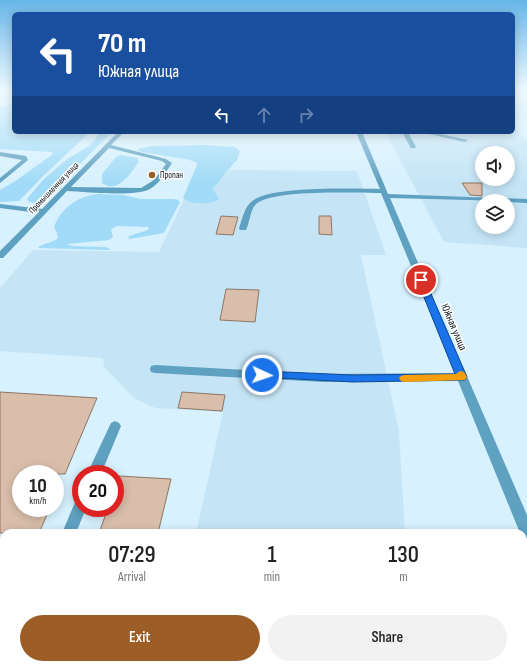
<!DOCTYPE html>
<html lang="en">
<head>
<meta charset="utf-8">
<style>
	body { margin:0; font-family:"Sofia Sans Condensed",sans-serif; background:#f2f2f2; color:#222; height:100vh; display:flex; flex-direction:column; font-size:15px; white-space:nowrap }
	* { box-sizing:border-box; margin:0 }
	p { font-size:13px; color:#767676 }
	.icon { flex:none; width:22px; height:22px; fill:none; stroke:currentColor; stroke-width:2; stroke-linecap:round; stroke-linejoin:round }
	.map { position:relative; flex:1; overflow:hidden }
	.drawer { position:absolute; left:0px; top:529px; width:527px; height:140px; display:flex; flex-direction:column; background:#fff; border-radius:12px 12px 0 0; box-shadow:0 2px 10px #0003 }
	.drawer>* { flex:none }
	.hud { position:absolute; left:12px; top:12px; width:503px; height:122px; border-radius:6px; box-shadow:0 2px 10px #0003; background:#1a4fa0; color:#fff; overflow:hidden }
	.tools { position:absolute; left:475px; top:146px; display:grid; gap:8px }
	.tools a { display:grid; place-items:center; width:40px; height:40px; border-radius:50%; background:#fff; box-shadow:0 2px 10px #0003; font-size:20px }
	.speed { position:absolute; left:12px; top:465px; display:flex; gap:8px; font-size:20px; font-weight:700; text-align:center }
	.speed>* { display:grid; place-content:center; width:52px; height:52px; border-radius:50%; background:#fff; box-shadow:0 2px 10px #0003; line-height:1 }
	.speed small { font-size:10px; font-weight:400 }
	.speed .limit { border:6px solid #d22; background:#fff; color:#111 }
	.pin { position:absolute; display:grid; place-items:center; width:34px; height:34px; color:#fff; margin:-17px; border:2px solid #fff; border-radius:50%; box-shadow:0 1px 4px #0007 }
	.me { position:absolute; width:44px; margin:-22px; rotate:93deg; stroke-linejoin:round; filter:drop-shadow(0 0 3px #0008) }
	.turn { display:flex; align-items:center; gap:14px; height:84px; padding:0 20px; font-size:18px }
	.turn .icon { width:52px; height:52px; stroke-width:2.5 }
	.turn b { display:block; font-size:28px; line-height:34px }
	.lanes { display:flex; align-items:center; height:38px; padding:0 20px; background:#0003; justify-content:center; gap:20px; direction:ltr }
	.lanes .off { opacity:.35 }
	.eta { display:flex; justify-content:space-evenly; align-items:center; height:68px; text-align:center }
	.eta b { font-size:24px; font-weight:600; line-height:28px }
	.primary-button { display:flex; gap:8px; margin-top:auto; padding:8px 20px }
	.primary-button a { flex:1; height:46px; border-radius:24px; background:#9d5d26; color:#fff; font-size:16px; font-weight:600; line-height:46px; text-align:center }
	.primary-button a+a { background:#f2f2f2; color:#222 }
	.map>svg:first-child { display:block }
	.built { fill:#c5e5f6; fill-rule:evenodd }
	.green { fill:#a2dbf7 }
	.building { fill:#d9beab; stroke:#8e7664 }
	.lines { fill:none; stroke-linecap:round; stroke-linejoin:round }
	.minor { fill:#5fa1c1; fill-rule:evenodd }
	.route { fill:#1a73e8; stroke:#114b97 }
	.slow { fill:#f59e0b }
	.poi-dot { fill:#9d5d26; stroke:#fff; stroke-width:1.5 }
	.labels { text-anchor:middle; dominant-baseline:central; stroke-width:3; stroke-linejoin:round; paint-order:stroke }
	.far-poi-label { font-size:9px; fill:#0a161b; stroke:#fff; text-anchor:start }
	.far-street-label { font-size:9px; fill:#0a161b; stroke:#fff }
	.street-label { font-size:11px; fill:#0a161b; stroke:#fff }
</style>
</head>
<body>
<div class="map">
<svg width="527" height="669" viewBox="0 0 527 669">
	<rect width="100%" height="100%" fill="#d7f1fe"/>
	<g class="built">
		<polygon points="0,90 14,90 14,95 0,106"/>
		<polygon points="513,90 527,90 527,119 513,118"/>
		<path d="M 513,128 L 527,140 L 527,248 L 444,242 L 385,132 L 513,132 ZM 482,153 L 508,153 L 508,179 L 482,179 ZM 482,201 L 508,201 L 508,227 L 482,227 Z"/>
		<polygon points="198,170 357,171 386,255 361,255 399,431 405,533 196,533 223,412 155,408 134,398 104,367 103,358 0,351 0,288 33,250 159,252"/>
		<polygon points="319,665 412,665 413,669 349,669"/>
	</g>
	<g class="green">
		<polygon points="14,103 14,132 90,132 44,175 19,201 0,202 0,190 17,180 53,154 52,152 0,149 0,107"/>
		<polygon points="101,132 112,132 54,190 37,203 29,202 27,199 43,180 66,160 89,146"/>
		<path d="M 206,145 L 235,147 L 240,151 L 237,160 L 225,173 L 218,183 L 212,188 L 219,199 C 213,205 188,205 183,198 L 197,165 L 196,162 L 186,159 L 141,152 L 138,150 L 138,149 L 152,146 Z"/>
		<path d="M 120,155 L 137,158 L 139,162 C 131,172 118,195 102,183 L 102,174 L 116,157 Z"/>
		<path d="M 98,194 L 123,195 L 141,199 L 173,199 L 178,200 L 180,202 L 164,233 L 130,239 L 128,238 L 129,236 L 148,230 L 149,227 L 117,226 L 111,229 L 113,237 L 109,240 L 67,244 L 72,246 L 105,247 L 111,249 L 108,250 L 39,248 L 38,247 C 45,243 52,243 58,238 L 57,233 L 54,227 C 61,208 78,196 98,194 Z"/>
	</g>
	<g class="building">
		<polygon points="462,183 482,183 482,196 470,195"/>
		<polygon points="221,216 238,217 233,235 216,234"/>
		<polygon points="319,216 331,216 332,235 319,234"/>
		<polygon points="226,289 259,290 255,322 220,320"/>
		<polygon points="0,392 97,398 65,474 21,474 21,508 50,508 39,533 0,533"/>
		<polygon points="182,392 225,395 222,411 178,408"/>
		<polygon points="119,476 171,479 158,533 99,533 108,508 115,508 115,486"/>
	</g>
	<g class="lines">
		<g class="minor">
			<path d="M 118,132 L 124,132 L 111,145 L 166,159 L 172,163 C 166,172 160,183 150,189 C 134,197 87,192 67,191 L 3,258 L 0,258 L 0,251 L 38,213 L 0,208 L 0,204 L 42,209 ZM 109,148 L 162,161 L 166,164 L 154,180 L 141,188 L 71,187 Z"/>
			<path d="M 356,132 L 362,132 L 388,194 L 527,199 L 527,203 L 508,202 L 508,201 L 390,198 L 527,515 L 527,539 L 523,537 L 523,533 L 520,533 L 458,381 L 324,382 L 155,373 L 151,372 L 150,369 L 151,366 L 155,365 L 324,374 L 455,373 L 381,193 C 356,193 274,189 256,204 C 250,210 250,222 246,230 L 240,230 L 239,228 C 242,220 244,209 250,203 C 266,185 355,189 380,189 Z"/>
			<polygon points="402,132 408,132 416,147 415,148 411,148"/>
			<polygon points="420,132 432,132 468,140 465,142"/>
			<polygon points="0,152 26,156 28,160 0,183 0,178 22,160 0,156"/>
			<polygon points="115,421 119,423 121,426 101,474 87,474 111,423"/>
			<polygon points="81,498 81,508 86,508 76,533 62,533 76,500"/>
			<polygon points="4,608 4,625 0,626 0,609"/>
		</g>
	</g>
	<linearGradient id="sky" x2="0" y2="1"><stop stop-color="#67b6e8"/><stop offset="0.49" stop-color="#edf9ff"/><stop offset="1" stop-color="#edf9ff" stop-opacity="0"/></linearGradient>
	<rect width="527" height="183" fill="url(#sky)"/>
	<polygon class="route" points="421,277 425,280 467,377 465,380 353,382 259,377 257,375 259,372 262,371 353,375 455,374 417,280"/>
	<polygon class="slow" points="460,371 464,372 467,377 465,380 404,382 401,381 399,378 401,376 404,375 456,374"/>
	<circle class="poi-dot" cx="152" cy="175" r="4"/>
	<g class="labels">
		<g class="far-poi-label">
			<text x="160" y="175">Пропан</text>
		</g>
		<g class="far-street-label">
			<text transform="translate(54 188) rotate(-46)">Промышленная улица</text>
		</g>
		<g class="street-label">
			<text transform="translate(454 327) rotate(67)">Южная улица</text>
		</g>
	</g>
</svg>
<div class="tools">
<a><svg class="icon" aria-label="sound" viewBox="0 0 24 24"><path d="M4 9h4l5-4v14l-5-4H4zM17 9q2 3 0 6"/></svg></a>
<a><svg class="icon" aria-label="layers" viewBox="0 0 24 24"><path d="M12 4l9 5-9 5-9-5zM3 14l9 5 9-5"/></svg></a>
</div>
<div class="speed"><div>10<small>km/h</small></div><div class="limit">20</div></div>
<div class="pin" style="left:421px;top:280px;background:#d93025"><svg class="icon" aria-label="arrive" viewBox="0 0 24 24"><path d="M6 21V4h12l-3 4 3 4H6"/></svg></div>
<svg class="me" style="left:262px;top:375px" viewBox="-20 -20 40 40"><circle r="17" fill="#1a73e8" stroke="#fff" stroke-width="3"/><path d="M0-11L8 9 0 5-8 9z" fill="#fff"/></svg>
<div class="hud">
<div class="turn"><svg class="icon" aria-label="left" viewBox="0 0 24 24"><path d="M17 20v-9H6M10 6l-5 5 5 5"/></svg><div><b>70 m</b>Южная улица</div></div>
<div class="lanes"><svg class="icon" aria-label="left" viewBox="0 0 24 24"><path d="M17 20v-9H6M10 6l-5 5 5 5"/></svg><svg class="icon off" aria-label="ahead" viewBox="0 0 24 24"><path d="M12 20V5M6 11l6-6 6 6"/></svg><svg class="icon off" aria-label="right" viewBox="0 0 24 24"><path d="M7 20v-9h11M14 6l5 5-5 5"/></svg></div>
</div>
<section class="drawer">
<div class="eta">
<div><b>07:29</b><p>Arrival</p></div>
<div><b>1</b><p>min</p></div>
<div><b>130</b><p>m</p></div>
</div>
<div class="primary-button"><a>Exit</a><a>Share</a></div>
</section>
</div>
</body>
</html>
